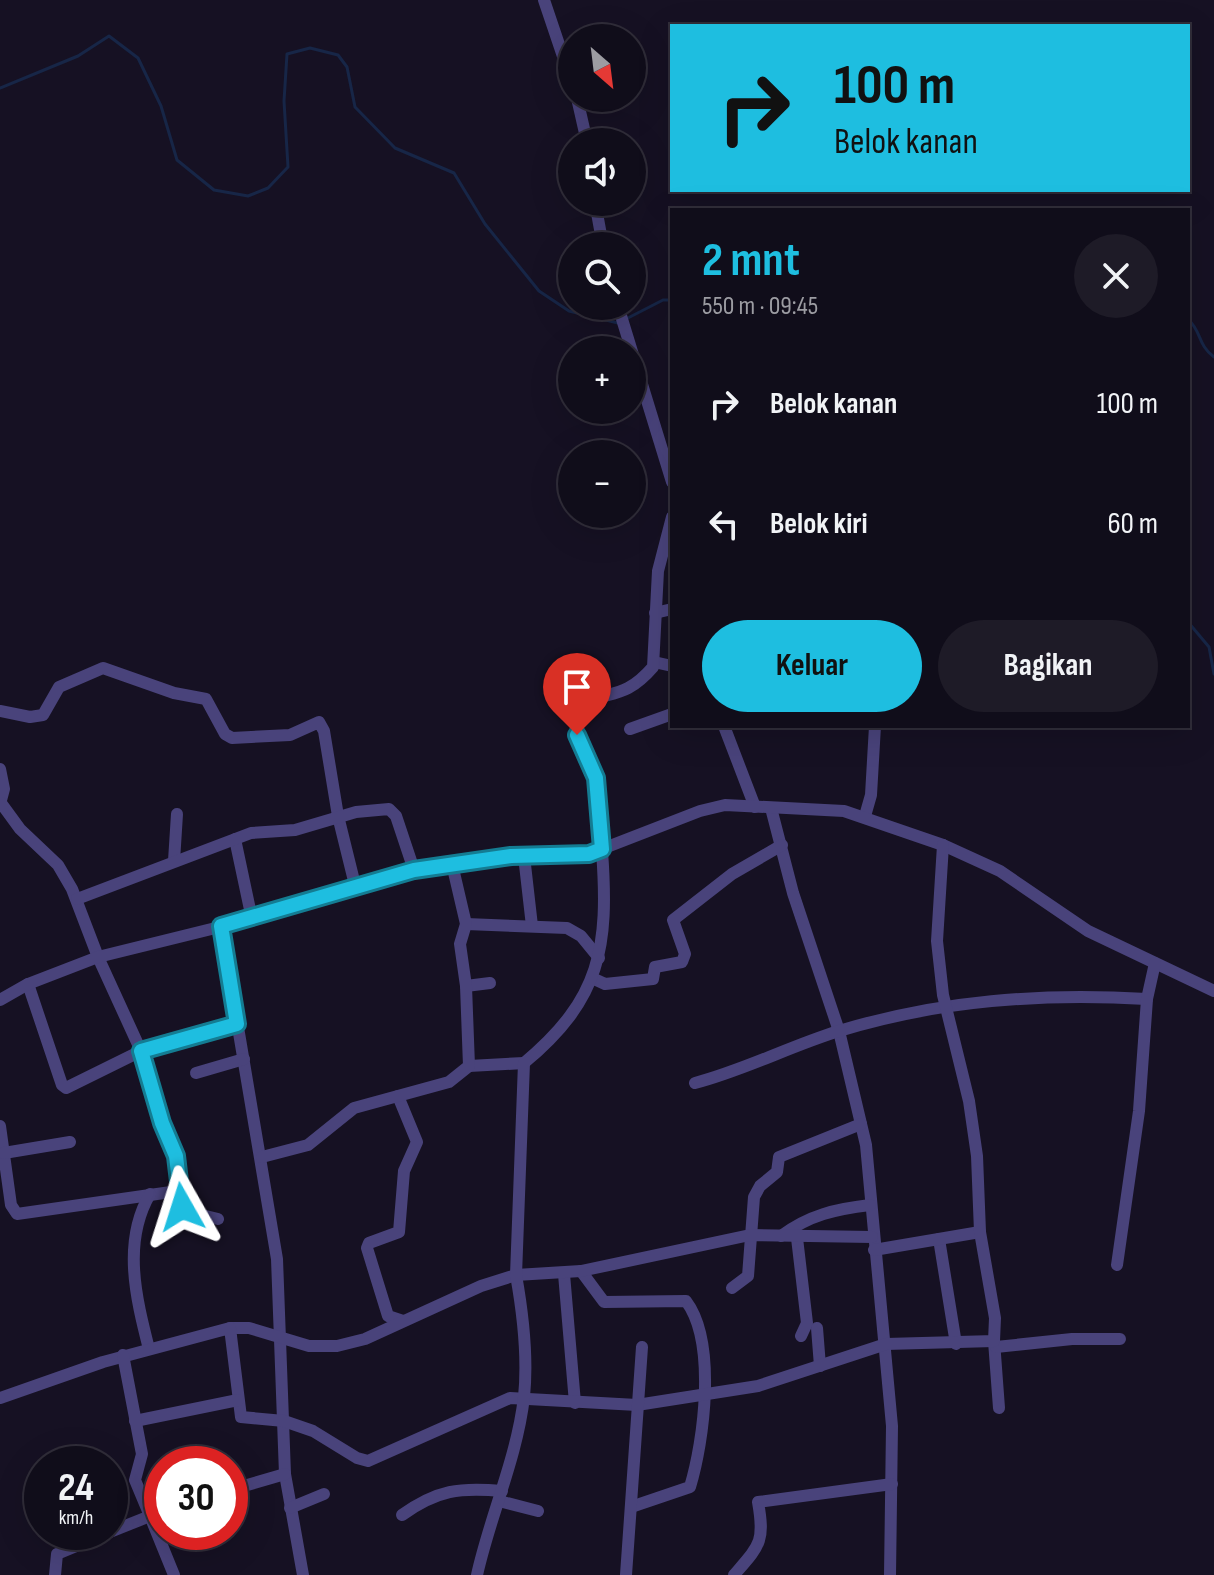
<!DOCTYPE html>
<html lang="id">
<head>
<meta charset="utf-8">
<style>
	body { margin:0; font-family:"Sofia Sans Condensed",sans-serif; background:#1e1b27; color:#f1f3f6; height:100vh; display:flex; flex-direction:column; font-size:30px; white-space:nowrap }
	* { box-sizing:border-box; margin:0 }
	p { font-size:26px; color:#9c9ca2 }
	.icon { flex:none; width:44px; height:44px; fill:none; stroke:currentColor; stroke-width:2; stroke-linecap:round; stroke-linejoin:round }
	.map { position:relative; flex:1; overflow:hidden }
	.panel { position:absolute; left:670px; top:208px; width:520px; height:520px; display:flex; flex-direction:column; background:#100d1a; border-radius:0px; box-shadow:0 8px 32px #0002,0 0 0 2px #302d39 }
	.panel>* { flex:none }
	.banner { position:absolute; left:670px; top:24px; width:520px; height:168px; border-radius:0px; box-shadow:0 8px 32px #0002,0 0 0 2px #302d39; background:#1ebee0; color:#111; overflow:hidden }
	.needle { width:52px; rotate:152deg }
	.controls { position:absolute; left:558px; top:24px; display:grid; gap:16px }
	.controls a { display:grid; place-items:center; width:88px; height:88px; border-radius:50%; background:#100d1a; box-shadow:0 8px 32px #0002,0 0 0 2px #302d39; font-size:40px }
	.speed { position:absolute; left:24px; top:1446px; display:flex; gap:16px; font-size:40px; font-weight:700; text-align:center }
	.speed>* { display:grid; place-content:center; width:104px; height:104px; border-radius:50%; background:#100d1a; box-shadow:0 8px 32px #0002,0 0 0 2px #302d39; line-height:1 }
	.speed small { font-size:20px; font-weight:400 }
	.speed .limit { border:12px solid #d22; background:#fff; color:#111 }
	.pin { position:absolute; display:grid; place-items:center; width:68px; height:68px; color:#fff; margin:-82px -34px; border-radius:50% 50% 50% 0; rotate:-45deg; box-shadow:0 0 8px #0007 }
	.pin .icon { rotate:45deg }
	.me { position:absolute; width:88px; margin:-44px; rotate:354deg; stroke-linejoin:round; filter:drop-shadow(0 0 6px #0008) }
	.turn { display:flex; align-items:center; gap:28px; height:168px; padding:0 32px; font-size:36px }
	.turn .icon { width:104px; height:104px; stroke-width:2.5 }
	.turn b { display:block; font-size:56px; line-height:68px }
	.round { display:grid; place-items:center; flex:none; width:84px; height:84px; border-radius:42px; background:#1e1b27 }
	.head { display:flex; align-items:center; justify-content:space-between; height:136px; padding:0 32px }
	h1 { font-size:48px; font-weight:700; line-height:60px; color:#1ebee0 }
	.button { display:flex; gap:16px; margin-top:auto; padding:16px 32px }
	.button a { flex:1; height:92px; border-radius:48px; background:#1ebee0; color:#111; font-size:32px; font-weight:700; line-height:92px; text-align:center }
	.button a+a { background:#1e1b27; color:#f1f3f6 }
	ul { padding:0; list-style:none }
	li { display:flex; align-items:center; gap:24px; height:120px; padding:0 32px }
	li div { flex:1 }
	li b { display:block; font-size:30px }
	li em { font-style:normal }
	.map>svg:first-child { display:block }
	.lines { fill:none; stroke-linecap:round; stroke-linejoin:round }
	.stream { stroke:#172647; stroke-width:3 }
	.minor { stroke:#49437b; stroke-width:12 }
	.route-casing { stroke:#147c92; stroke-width:20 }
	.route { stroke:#1ebee0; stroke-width:14 }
</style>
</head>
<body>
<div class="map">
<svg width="1214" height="1575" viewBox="0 0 1214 1575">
	<rect width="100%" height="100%" fill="#161123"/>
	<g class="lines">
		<g class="stream">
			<polyline points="0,88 78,56 109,36 138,58 161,106 177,160 214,190 248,196 268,188 288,167 284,101 287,54 310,48 338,55 347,67 355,107 395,148 454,173 485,224 539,291 569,311 618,323"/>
			<path d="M 1188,319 C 1202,332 1197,344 1214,357"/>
			<polyline points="624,320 663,300 672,300"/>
			<polyline points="1188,622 1209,647 1214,674"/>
		</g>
		<g class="minor">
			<polyline points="544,0 572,83"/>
			<polyline points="577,98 587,142"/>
			<polyline points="595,202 603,246"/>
			<polyline points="618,306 672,482"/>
			<polyline points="655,613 672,609"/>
			<polyline points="654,662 672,666"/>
			<polyline points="0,711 30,717 43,715 59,687 103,668 174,693 206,699 225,734 232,738 290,735 319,722 324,731 338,816 356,889"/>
			<polyline points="724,726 755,807"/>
			<polyline points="630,729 672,714"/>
			<polyline points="0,769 4,789 0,804"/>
			<polyline points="1,803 20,829 58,865 72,889 98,957 141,1051 162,1123 176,1156 178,1198 185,1211 218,1219"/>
			<polyline points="771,808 793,893 839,1031 866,1145 892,1426 890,1575"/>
			<polyline points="865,816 871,795 875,726"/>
			<polyline points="235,839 252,919"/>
			<polyline points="524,856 532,926"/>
			<polyline points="174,861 177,814"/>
			<polyline points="77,899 251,833 295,830 356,812 389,809 396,816 414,870"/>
			<polyline points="466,924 567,928 581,936 599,958"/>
			<polyline points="221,926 277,1259 285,1474 303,1575"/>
			<polyline points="592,978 605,984 653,979 655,967 682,962 685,954 673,920 732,874 782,845"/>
			<polyline points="28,984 62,1085 66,1088 141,1051 237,1024"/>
			<polyline points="466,986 490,983"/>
			<polyline points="0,1000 28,984 98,957 252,919 414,870 511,856 589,854 700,811 725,805 844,811 943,845 1000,871 1088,931 1214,991"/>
			<polyline points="469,1066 524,1063"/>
			<polyline points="196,1073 244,1059"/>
			<path d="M 695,1083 C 745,1070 790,1046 839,1031 C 941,1000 1041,993 1147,999"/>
			<polyline points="398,1096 417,1142 404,1171 399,1232 369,1243 367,1248 388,1316 403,1321"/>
			<polyline points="0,1126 11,1205 17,1214 178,1191"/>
			<polyline points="4,1153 70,1142"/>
			<polyline points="262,1157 308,1145 354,1108 449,1082 469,1066 466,986 460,944 466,924 452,864"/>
			<path d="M 781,1236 C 809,1215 836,1209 870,1205"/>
			<polyline points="797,1238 807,1323 801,1336"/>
			<polyline points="939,1239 956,1344"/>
			<polyline points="874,1250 980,1232"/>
			<polyline points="1117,1265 1139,1111 1147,999 1155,963"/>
			<path d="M 581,1271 L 604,1302 L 686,1301 C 717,1342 704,1441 690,1487 L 631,1507"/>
			<polyline points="564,1274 575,1403"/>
			<polyline points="732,1288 748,1276 754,1197 760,1186 777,1172 779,1157 861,1124"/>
			<polyline points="230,1328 249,1328 309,1346 337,1346 365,1339 481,1286 516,1275 581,1271 750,1235 872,1237"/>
			<polyline points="817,1328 820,1366"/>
			<polyline points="994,1341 999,1408"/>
			<polyline points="996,1347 1072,1339 1120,1339"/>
			<path d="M 149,1349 C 136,1298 122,1242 150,1194"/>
			<polyline points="0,1398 103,1362 230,1328 241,1417 284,1421 313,1431 357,1458 368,1461 510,1398 637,1405 758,1386 886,1344 994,1341 995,1318 980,1232 977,1156 969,1101 943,995 937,941 943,845"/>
			<polyline points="135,1421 238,1400"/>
			<polyline points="230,1490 285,1474"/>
			<polyline points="499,1501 538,1511"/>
			<polyline points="290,1508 324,1494"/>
			<polyline points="162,1512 150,1516 174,1575"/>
			<path d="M 402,1515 C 437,1490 460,1487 502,1491"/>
			<polyline points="110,1532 150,1516 135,1480 142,1454 123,1355"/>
			<polyline points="55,1575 57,1554 110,1532"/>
			<path d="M 477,1575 C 490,1516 517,1458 524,1397 C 528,1358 523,1314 516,1275 L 524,1063 C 601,999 609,947 602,851 C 600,828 602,801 596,778 C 590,754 570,735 576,709 C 605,687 621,704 653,667 L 658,571 L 672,517"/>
			<polyline points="626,1575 642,1347"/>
			<path d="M 734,1575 C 760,1545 765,1542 758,1502 L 892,1484"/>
		</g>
	</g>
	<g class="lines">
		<defs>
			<polyline id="route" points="182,1207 176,1156 162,1123 141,1051 237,1024 221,926 414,870 511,856 589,854 602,849 596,778 577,735"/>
		</defs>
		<use href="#route" class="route-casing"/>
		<use href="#route" class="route"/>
	</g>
</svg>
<div class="controls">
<a><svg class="needle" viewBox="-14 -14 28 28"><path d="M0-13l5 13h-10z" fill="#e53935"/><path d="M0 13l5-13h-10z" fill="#9c9ca2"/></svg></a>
<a><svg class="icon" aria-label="sound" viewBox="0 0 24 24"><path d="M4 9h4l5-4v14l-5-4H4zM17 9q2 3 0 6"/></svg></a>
<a><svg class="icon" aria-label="search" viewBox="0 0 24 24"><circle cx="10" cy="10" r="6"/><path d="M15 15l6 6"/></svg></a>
<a>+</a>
<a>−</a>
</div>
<div class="speed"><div>24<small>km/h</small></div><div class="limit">30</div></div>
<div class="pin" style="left:577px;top:735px;background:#d93025"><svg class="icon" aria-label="arrive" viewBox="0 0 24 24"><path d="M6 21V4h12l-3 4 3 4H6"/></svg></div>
<svg class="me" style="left:182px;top:1207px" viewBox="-20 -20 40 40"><path d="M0-17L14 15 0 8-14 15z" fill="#1ebee0" stroke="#fff" stroke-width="4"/></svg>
<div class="banner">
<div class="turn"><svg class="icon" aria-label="right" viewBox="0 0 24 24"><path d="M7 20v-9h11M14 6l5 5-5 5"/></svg><div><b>100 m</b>Belok kanan</div></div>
</div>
<section class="panel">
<div class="head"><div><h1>2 mnt</h1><p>550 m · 09:45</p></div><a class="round"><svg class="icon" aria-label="close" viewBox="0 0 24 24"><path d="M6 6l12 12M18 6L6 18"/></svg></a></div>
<ul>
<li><svg class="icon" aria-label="right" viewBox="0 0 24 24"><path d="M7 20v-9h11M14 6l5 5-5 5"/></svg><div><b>Belok kanan</b></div><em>100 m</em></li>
<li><svg class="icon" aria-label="left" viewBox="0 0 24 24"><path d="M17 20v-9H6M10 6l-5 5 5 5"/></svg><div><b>Belok kiri</b></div><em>60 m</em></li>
</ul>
<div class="button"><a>Keluar</a><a>Bagikan</a></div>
</section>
</div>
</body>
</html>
